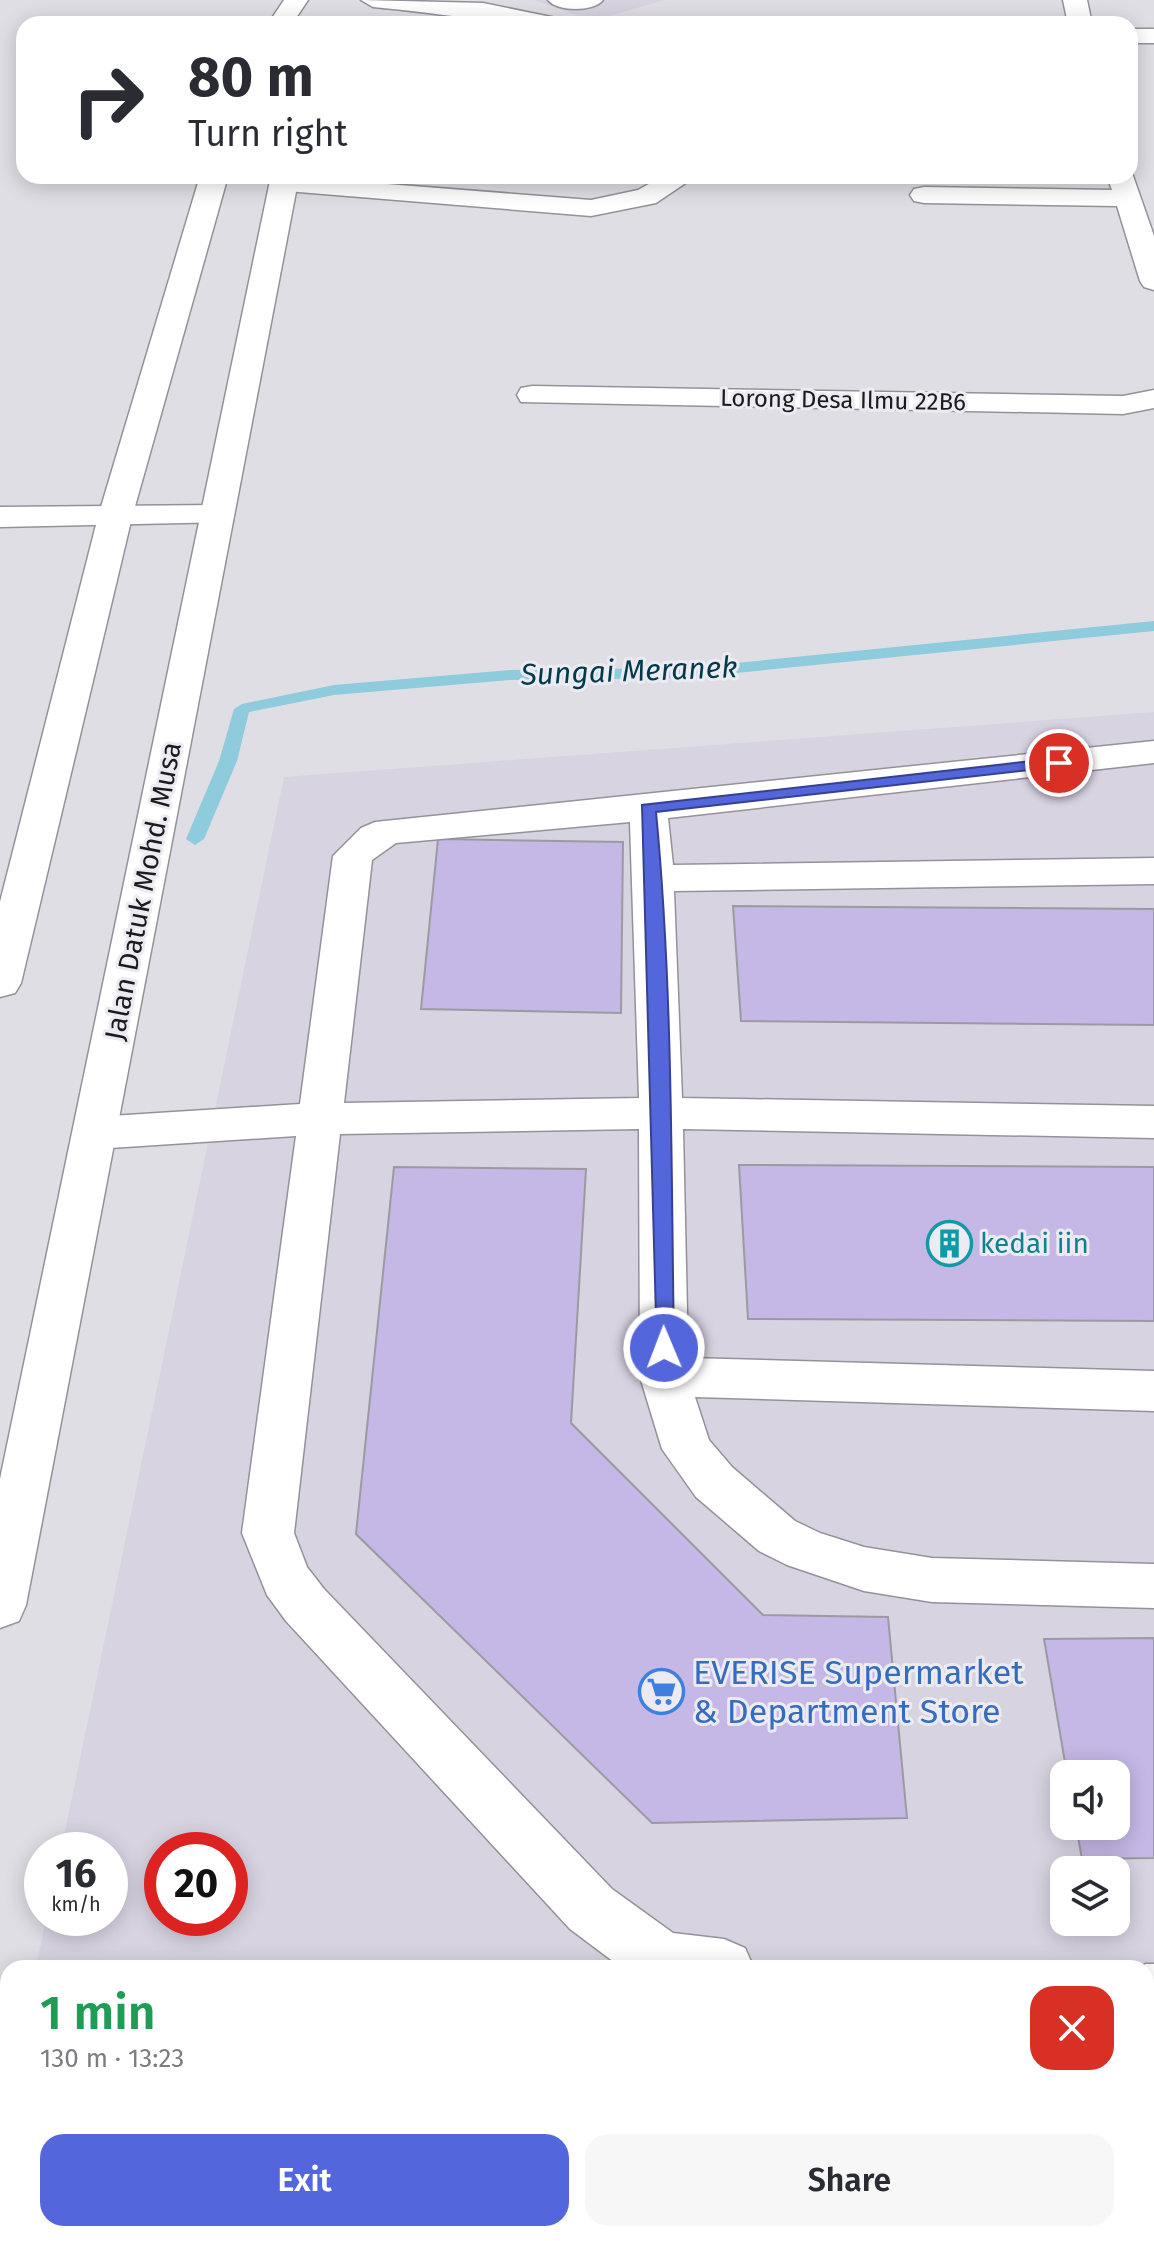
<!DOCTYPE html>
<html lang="en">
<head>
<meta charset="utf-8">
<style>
	body { margin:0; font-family:"Fira Sans",sans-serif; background:#f7f7f7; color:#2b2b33; height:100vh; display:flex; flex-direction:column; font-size:30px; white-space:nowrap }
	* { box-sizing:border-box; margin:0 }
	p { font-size:26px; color:#7c7c81 }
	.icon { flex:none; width:44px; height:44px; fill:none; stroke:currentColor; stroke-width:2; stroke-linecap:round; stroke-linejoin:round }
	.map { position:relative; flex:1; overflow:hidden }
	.sheet { position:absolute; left:0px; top:1960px; width:1154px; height:282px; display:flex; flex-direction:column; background:#fff; border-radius:24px 24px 0 0; box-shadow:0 4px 20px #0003 }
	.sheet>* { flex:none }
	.banner { position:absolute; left:16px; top:16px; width:1122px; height:168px; border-radius:24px; box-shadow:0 4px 20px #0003; background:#fff; color:#2b2b33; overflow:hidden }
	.fabs { position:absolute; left:1050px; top:1760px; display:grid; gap:16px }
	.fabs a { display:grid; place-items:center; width:80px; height:80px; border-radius:16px; background:#fff; box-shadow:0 4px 20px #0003; font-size:40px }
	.speed { position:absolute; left:24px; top:1832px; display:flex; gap:16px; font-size:40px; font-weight:700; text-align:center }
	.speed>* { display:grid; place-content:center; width:104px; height:104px; border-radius:50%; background:#fff; box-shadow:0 4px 20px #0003; line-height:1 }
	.speed small { font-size:20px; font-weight:400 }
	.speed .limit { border:12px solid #d22; background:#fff; color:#111 }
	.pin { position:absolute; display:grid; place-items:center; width:68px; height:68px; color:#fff; margin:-34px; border:4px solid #fff; border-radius:50%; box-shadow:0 2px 8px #0007 }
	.me { position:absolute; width:88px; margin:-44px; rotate:359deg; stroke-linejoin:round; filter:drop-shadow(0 0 6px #0008) }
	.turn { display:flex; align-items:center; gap:28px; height:168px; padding:0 40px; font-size:36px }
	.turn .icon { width:104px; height:104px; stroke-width:2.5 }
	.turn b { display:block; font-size:56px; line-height:68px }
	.round { display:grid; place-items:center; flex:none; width:84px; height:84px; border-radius:24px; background:#f7f7f7 }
	.headline { display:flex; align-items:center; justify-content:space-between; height:136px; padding:0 40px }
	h1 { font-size:48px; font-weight:600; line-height:60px; color:#1e9e55 }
	.action { display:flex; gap:16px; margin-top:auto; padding:16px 40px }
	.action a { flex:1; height:92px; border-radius:24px; background:#5466dc; color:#fff; font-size:32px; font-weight:600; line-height:92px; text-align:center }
	.action a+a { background:#f7f7f7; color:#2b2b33 }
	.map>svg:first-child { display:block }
	.built { fill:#d7d3e1; fill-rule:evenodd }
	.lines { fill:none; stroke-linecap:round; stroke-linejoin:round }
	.stream { fill:#8ecbdd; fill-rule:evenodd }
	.building { fill:#c5b7e6; stroke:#9c9aa1; stroke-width:2 }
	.minor-casing { stroke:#949298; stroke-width:3 }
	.major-casing { stroke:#949298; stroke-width:3 }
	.minor { fill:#fff; fill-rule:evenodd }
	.major { fill:#fff; fill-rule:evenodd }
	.route { fill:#5466dc; stroke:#37428f; stroke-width:2 }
	.labels { text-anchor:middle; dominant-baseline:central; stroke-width:6; stroke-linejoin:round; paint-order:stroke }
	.far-street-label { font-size:24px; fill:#1b1a1d; stroke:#edebf2 }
	.street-label { font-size:28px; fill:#1b1a1d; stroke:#edebf2 }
	.culture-label { font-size:28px; fill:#0d838f; stroke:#edebf2; text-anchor:start }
	.water-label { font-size:30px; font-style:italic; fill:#013b49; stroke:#edebf2 }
	.near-shop-label { font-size:34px; fill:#366cbe; stroke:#edebf2; text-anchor:start }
</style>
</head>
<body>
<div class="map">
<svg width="1154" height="2241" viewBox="0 0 1154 2241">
	<rect width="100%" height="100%" fill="#e0dee5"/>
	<g class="built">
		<polygon points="534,0 665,0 591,21"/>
		<path d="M 1154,712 L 1154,2058 L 1146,2057 L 1146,1968 L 36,1968 L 46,1918 L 110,1918 L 110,1850 L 61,1850 L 284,777 ZM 1064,1774 L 1116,1774 L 1116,1826 L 1064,1826 ZM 162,1850 L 230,1850 L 230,1918 L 162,1918 ZM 1064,1870 L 1116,1870 L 1116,1922 L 1064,1922 Z"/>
	</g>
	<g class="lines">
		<polygon class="stream" points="1154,621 1154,631 686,678 510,680 334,695 249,712 237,761 204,839 195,845 186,839 219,761 234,709 242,704 334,685 510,670 686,668"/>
	</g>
	<g class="building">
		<polygon points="438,839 623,842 621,1013 421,1009"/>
		<polygon points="733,906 1154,909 1154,1025 741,1021"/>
		<polygon points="739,1165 1154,1167 1154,1321 748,1319"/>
		<polygon points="394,1167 586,1169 571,1423 763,1615 888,1617 907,1818 652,1823 356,1534"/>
		<polygon points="1154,1638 1154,1858 1082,1859 1076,1826 1116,1826 1116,1774 1067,1774 1044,1639"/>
	</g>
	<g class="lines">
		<defs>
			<g id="minor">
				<path d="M 361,0 L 483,3 L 561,19 L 564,24 C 500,24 437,13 373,7 Z"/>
				<path d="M 548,0 L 603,0 C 594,12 557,12 548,0 Z"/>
				<polygon points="1063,0 1087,0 1092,24 1068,24"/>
				<rect x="1130" y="29" width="24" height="14"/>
				<polygon points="1131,170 1154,236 1154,290 1144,287 1140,281 1117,206 924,203 914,201 910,195 914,189 924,187 1112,190 1107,176 1130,176"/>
				<polygon points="286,176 591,200 638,190 663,176 696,176 656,203 591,216 274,190 270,184 274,178"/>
				<polygon points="532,386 1123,396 1154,390 1154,408 1123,414 521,402 517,395 521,388"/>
				<polygon points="217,505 229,508 234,515 229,522 0,527 0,507"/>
				<path d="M 1154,741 L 1154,763 L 668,818 L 673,865 L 1154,858 L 1154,884 L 674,891 L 682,1098 L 1154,1106 L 1154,1138 L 683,1129 L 688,1358 L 1154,1371 L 1154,1411 L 695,1397 L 709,1440 L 732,1467 L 795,1521 L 820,1533 L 864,1547 L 932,1558 L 1154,1564 L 1154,1608 L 932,1602 L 864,1591 L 787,1565 L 759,1551 L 696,1497 L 662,1449 L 640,1377 L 639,1129 L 340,1134 L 294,1533 L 307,1567 L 324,1589 L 612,1889 L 673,1933 L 724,1939 L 745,1948 L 754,1968 L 622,1968 L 570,1929 L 286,1621 L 267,1595 L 242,1533 L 296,1136 L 95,1149 L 79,1144 L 73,1133 L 79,1122 L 95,1117 L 300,1104 L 333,856 L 361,828 L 375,822 ZM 630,822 L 639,1098 L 344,1103 L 372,860 L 396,843 Z"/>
				<polygon points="1146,1964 1154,1964 1154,2022 1146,2022 1146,1968 1136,1968"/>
				<polygon points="964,2234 1028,2234 1030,2241 966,2241"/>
			</g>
			<g id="major">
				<polygon points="284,0 308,0 292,24 268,24"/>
				<polygon points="200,176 228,176 132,517 21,983 15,993 0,997 0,902 98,517"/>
				<polygon points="271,176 299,176 26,1605 19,1621 0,1628 0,1479"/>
			</g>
		</defs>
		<use href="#minor" class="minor-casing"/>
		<use href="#major" class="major-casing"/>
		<use href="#minor" class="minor"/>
		<use href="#major" class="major"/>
	</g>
	<path class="route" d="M 1059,758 L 1067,763 L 1064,766 L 656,812 C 673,990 671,1170 674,1348 L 664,1356 L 657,1354 L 642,805 Z"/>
	<defs>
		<symbol id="building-ring" viewBox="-11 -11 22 22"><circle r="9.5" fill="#edebf2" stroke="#0f9aa8" stroke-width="1.5"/><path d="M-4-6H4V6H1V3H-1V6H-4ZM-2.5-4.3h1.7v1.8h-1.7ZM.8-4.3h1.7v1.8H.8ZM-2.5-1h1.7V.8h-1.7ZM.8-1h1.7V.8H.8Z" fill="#0f9aa8"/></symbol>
		<symbol id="supermarket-ring" viewBox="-11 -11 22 22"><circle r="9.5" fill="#edebf2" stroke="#3f7fe0" stroke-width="1.5"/><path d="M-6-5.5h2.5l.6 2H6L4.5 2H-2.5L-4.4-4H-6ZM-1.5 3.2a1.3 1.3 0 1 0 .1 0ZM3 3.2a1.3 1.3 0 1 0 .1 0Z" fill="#3f7fe0"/></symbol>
	</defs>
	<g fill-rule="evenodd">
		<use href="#building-ring" x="924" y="1218" width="51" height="51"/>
		<use href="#supermarket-ring" x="636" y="1666" width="51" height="51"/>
	</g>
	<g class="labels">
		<g class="far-street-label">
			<text transform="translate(843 400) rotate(1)">Lorong Desa Ilmu 22B6</text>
		</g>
		<g class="street-label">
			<text transform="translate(143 891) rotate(-79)">Jalan Datuk Mohd. Musa</text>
		</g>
		<g class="culture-label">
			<text x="980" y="1243">kedai iin</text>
		</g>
		<g class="water-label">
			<text transform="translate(629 671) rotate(-2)">Sungai Meranek</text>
		</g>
		<g class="near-shop-label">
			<text x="693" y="1672">EVERISE Supermarket<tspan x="693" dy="39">&amp; Department Store</tspan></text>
		</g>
	</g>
</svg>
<div class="fabs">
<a><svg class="icon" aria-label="sound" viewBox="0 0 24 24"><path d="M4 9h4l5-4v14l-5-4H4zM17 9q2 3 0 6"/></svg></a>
<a><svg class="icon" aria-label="layers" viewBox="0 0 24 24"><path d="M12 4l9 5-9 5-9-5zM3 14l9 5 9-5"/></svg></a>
</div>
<div class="speed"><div>16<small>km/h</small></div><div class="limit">20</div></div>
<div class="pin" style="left:1059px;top:763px;background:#d93025"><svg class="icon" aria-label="arrive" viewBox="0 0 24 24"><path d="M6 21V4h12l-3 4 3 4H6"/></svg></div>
<svg class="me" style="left:664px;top:1348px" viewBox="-20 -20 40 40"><circle r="17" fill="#5466dc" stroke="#fff" stroke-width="3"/><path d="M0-11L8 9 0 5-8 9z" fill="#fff"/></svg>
<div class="banner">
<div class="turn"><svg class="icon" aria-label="right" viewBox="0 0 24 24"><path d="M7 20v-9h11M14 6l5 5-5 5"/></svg><div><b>80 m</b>Turn right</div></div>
</div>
<section class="sheet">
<div class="headline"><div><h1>1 min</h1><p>130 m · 13:23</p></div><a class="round" style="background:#d93025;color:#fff"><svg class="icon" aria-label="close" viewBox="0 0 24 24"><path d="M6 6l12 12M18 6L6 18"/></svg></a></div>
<div class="action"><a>Exit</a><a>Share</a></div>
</section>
</div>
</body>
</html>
